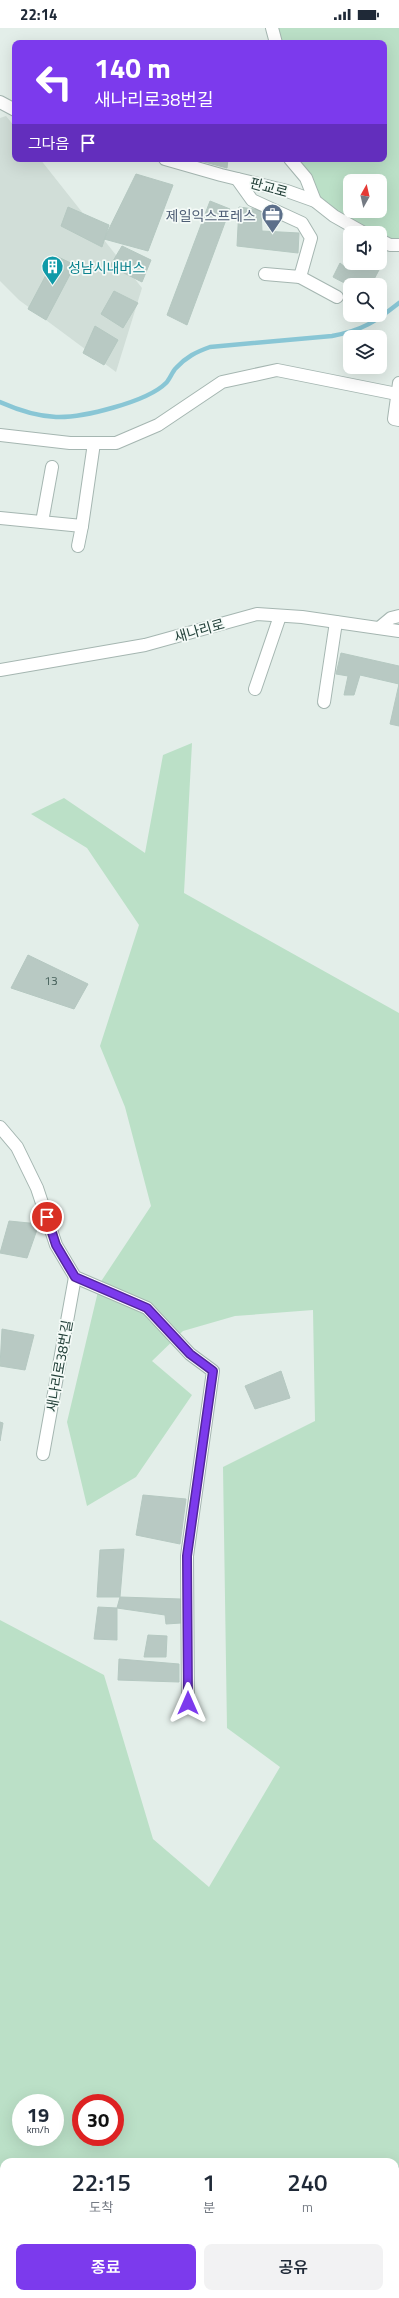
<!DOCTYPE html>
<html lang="ko">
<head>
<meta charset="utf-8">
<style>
	body { margin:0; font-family:"Titillium Web","Noto Sans KR",sans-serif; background:#f2f2f3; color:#1f2937; height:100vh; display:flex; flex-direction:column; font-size:15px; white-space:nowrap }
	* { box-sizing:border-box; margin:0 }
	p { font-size:13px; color:#747a83 }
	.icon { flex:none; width:22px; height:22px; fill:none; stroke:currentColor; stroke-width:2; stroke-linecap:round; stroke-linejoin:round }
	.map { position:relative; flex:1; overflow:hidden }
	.details { position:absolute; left:0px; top:2130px; width:399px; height:140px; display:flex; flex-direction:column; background:#fff; border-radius:12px 12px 0 0; box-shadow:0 4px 16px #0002 }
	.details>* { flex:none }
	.top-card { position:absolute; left:12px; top:12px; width:375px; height:122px; border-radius:8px; box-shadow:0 4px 16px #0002; background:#7c3aed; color:#fff; overflow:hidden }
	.needle { width:26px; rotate:8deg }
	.controls { position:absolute; left:343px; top:146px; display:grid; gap:8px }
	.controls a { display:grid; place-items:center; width:44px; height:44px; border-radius:8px; background:#fff; box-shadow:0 4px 16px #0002; font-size:20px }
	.speed { position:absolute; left:12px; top:2066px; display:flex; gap:8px; font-size:20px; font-weight:700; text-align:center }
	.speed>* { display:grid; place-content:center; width:52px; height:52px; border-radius:50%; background:#fff; box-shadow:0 4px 16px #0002; line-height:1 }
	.speed small { font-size:10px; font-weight:400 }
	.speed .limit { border:6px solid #d22; background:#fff; color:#111 }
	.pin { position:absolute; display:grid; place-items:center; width:34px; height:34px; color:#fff; margin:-17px; border:2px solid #fff; border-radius:50%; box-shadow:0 1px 4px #0007 }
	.me { position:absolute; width:44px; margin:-22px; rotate:0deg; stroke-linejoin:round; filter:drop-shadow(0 0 3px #0008) }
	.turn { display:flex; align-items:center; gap:14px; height:84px; padding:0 16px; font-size:18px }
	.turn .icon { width:52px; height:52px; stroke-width:2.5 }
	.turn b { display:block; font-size:28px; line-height:34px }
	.then { display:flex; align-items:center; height:38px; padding:0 16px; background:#0003; gap:8px; font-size:15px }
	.eta { display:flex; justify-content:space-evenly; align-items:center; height:68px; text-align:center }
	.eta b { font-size:24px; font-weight:600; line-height:28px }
	.action { display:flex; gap:8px; margin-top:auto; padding:8px 16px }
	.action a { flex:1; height:46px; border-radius:8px; background:#7c3aed; color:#fff; font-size:16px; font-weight:600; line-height:46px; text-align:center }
	.action a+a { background:#f2f2f3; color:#1f2937 }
	.status { display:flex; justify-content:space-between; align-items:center; height:28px; padding:0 20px; background:#fff; direction:ltr }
	.status svg { height:11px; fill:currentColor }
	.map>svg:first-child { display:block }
	.built { fill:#d1ded8 }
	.green { fill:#bbe0c7; fill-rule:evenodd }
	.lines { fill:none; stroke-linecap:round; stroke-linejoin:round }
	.stream { stroke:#89c6d5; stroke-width:4.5 }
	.building { fill:#b8c9c3; stroke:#b5c8c1 }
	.minor-casing { stroke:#a5b6b1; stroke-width:14 }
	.path { stroke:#82b3a6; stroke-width:2.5; stroke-dasharray:2 3; stroke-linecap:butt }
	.minor { stroke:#fff; stroke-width:12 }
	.route-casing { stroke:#51269a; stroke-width:10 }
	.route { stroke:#7c3aed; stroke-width:7 }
	.labels { text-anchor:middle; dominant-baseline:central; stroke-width:3.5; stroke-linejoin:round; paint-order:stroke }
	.number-label { font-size:12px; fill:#48625c }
	.street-label { font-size:14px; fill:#224039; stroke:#f4faf7 }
	.service-label { font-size:14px; fill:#4e5e75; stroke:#f4faf7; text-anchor:end }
	.culture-label { font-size:14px; fill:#0d838f; stroke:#f4faf7; text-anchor:start }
</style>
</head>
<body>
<div class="status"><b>22:14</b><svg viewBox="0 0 49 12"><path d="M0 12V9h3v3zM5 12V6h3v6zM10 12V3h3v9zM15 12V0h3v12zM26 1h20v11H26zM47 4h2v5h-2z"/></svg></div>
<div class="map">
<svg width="399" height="2270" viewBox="0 0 399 2270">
	<rect width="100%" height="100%" fill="#e3eee9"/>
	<polygon class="built" points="6,88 15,99 15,131 40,131 142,260 116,344 19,272 0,253 0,90"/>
	<g class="green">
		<path d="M 274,0 L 399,0 L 399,218 L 380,211 L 380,205 L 369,205 L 315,173 L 292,131 L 384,131 L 384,15 L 274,15 ZM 350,153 L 380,153 L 380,183 L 350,183 Z"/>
		<path d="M 192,715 L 184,865 L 399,985 L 399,2270 L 0,2270 L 0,1592 L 104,1647 L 153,1811 L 209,1859 L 280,1739 L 227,1700 L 223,1439 L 315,1393 L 313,1282 L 235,1288 L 183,1303 L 152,1333 L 192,1367 L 136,1449 L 87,1478 L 67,1394 L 100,1255 L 151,1178 L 125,1079 L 100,1018 L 139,897 L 87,820 L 31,786 L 64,770 L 145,825 L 163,727 ZM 21,2075 L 55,2075 L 55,2109 L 21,2109 ZM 81,2075 L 115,2075 L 115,2109 L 81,2109 ZM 4,2134 L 395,2134 L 395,2266 L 4,2266 Z"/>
	</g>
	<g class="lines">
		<path class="stream" d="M 0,374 C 18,382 35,388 56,389 C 82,390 147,374 166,355 C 170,351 172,344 176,340 C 186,329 196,324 210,319 L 332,308 C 363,302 375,294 399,275"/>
	</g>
	<g class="building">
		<polygon points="193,131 228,131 227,140"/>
		<polygon points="136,146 173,157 148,223 104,211"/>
		<polygon points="210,173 230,181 187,297 167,287"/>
		<polygon points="68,179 109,197 102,219 61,198"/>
		<polygon points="239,179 261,182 262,203 299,205 298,225 237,218"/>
		<polygon points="122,218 151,232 142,254 110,238"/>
		<polygon points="56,228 75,237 46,292 28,281"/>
		<polygon points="350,230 350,235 371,235 380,240 371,257 350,258 333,249 340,235 345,239"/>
		<polygon points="114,263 138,275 123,300 101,286"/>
		<polygon points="95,298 118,312 104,337 83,325"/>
		<polygon points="341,625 399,638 399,698 390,696 399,656 360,647 354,667 344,667 348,648 336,646"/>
		<polygon points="28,927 88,956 74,981 11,960"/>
		<polygon points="9,1193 39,1196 27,1230 0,1225"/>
		<polygon points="2,1301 34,1307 25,1342 0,1338"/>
		<polygon points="281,1343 290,1370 255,1381 245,1358"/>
		<polygon points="0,1394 3,1395 0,1413"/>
		<polygon points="143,1467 186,1471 180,1516 136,1507"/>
		<polygon points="124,1521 120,1569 97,1569 100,1522"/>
		<polygon points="120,1569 181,1571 181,1595 166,1596 165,1587 117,1580"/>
		<polygon points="98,1579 117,1580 117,1612 94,1611"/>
		<polygon points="148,1607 167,1608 166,1629 144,1629"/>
		<polygon points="119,1631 179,1636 179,1654 118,1652"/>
	</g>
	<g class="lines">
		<defs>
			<g id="minor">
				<polyline points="272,0 276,15"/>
				<polyline points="0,74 15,82"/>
				<polyline points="165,131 221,147 287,163 315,173 334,188 364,205"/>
				<polyline points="290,131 306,150 315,173"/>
				<polyline points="237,151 252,172 302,195 311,210 300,249 265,246"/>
				<polyline points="380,212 390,217 399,217"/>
				<polyline points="300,249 337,269"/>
				<polyline points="399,355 394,391 399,392"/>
				<polyline points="0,407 70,415 116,415 158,397 222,354 277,342 397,366"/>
				<polyline points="0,490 82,498 94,415"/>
				<polyline points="42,494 52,439"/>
				<polyline points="78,518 82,498"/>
				<polyline points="379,600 391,590 399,588"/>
				<polyline points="0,642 145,617 257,586 302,589 399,603"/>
				<polyline points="255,661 280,588"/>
				<polyline points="324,674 336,594"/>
				<polyline points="0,1099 17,1119 37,1160 56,1217 75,1249 147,1280 190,1326 213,1343 187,1528 188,1675"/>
				<polyline points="43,1426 75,1249"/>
			</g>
		</defs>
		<use href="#minor" class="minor-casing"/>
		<g class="path">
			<polyline points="395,2144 399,2139"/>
			<polyline points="297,2270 299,2266"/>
		</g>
		<use href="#minor" class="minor"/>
	</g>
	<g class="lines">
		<defs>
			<polyline id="route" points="47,1189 56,1217 75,1249 147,1280 190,1326 213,1343 187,1528 188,1675"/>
		</defs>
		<use href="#route" class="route-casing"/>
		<use href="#route" class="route"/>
	</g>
	<defs>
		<symbol id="office-pin" viewBox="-11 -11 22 30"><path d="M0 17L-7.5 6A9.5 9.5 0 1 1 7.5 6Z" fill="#5c6f8a" stroke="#f4faf7"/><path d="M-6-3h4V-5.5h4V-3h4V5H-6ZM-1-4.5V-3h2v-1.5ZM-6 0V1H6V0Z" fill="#fff"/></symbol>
		<symbol id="building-pin" viewBox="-11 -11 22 30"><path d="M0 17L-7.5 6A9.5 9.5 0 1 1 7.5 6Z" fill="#0f9aa8" stroke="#f4faf7"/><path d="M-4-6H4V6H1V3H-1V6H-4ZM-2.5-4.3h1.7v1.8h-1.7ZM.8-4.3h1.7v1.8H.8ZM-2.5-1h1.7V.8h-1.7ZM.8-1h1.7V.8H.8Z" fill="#fff"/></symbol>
	</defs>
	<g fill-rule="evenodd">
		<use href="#office-pin" x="260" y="174" width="25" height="34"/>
		<use href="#building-pin" x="40" y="226" width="25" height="34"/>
	</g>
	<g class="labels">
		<g class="number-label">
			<text x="51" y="952">13</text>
		</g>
		<g class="street-label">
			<text transform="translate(269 159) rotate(15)">판교로</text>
			<text transform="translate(199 602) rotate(-16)">새나리로</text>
			<text transform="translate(59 1338) rotate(-80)">새나리로38번길</text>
		</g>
		<g class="service-label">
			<text x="256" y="187">제일익스프레스</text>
		</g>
		<g class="culture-label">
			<text x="68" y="239">성남시내버스</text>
		</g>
	</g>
</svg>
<div class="controls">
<a><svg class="needle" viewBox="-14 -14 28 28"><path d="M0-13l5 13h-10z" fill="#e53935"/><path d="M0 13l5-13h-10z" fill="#747a83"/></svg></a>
<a><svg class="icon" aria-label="sound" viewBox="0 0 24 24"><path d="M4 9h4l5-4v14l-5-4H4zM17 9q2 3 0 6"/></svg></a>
<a><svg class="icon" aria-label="search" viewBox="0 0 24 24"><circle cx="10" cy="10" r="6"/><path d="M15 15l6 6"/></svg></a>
<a><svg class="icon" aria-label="layers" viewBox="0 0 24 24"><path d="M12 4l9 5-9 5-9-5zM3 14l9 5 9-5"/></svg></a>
</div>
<div class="speed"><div>19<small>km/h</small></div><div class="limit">30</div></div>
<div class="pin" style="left:47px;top:1189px;background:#d93025"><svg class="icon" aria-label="arrive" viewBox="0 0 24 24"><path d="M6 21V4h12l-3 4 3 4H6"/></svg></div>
<svg class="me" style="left:188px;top:1675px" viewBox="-20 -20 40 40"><path d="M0-17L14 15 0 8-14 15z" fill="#7c3aed" stroke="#fff" stroke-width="4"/></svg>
<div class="top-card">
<div class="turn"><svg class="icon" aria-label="left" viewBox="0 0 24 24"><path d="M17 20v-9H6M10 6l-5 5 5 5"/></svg><div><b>140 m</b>새나리로38번길</div></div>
<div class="then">그다음<svg class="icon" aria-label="arrive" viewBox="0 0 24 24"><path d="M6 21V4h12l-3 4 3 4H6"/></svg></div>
</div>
<section class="details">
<div class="eta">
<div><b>22:15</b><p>도착</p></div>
<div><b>1</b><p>분</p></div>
<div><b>240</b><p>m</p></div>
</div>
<div class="action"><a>종료</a><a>공유</a></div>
</section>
</div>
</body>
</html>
